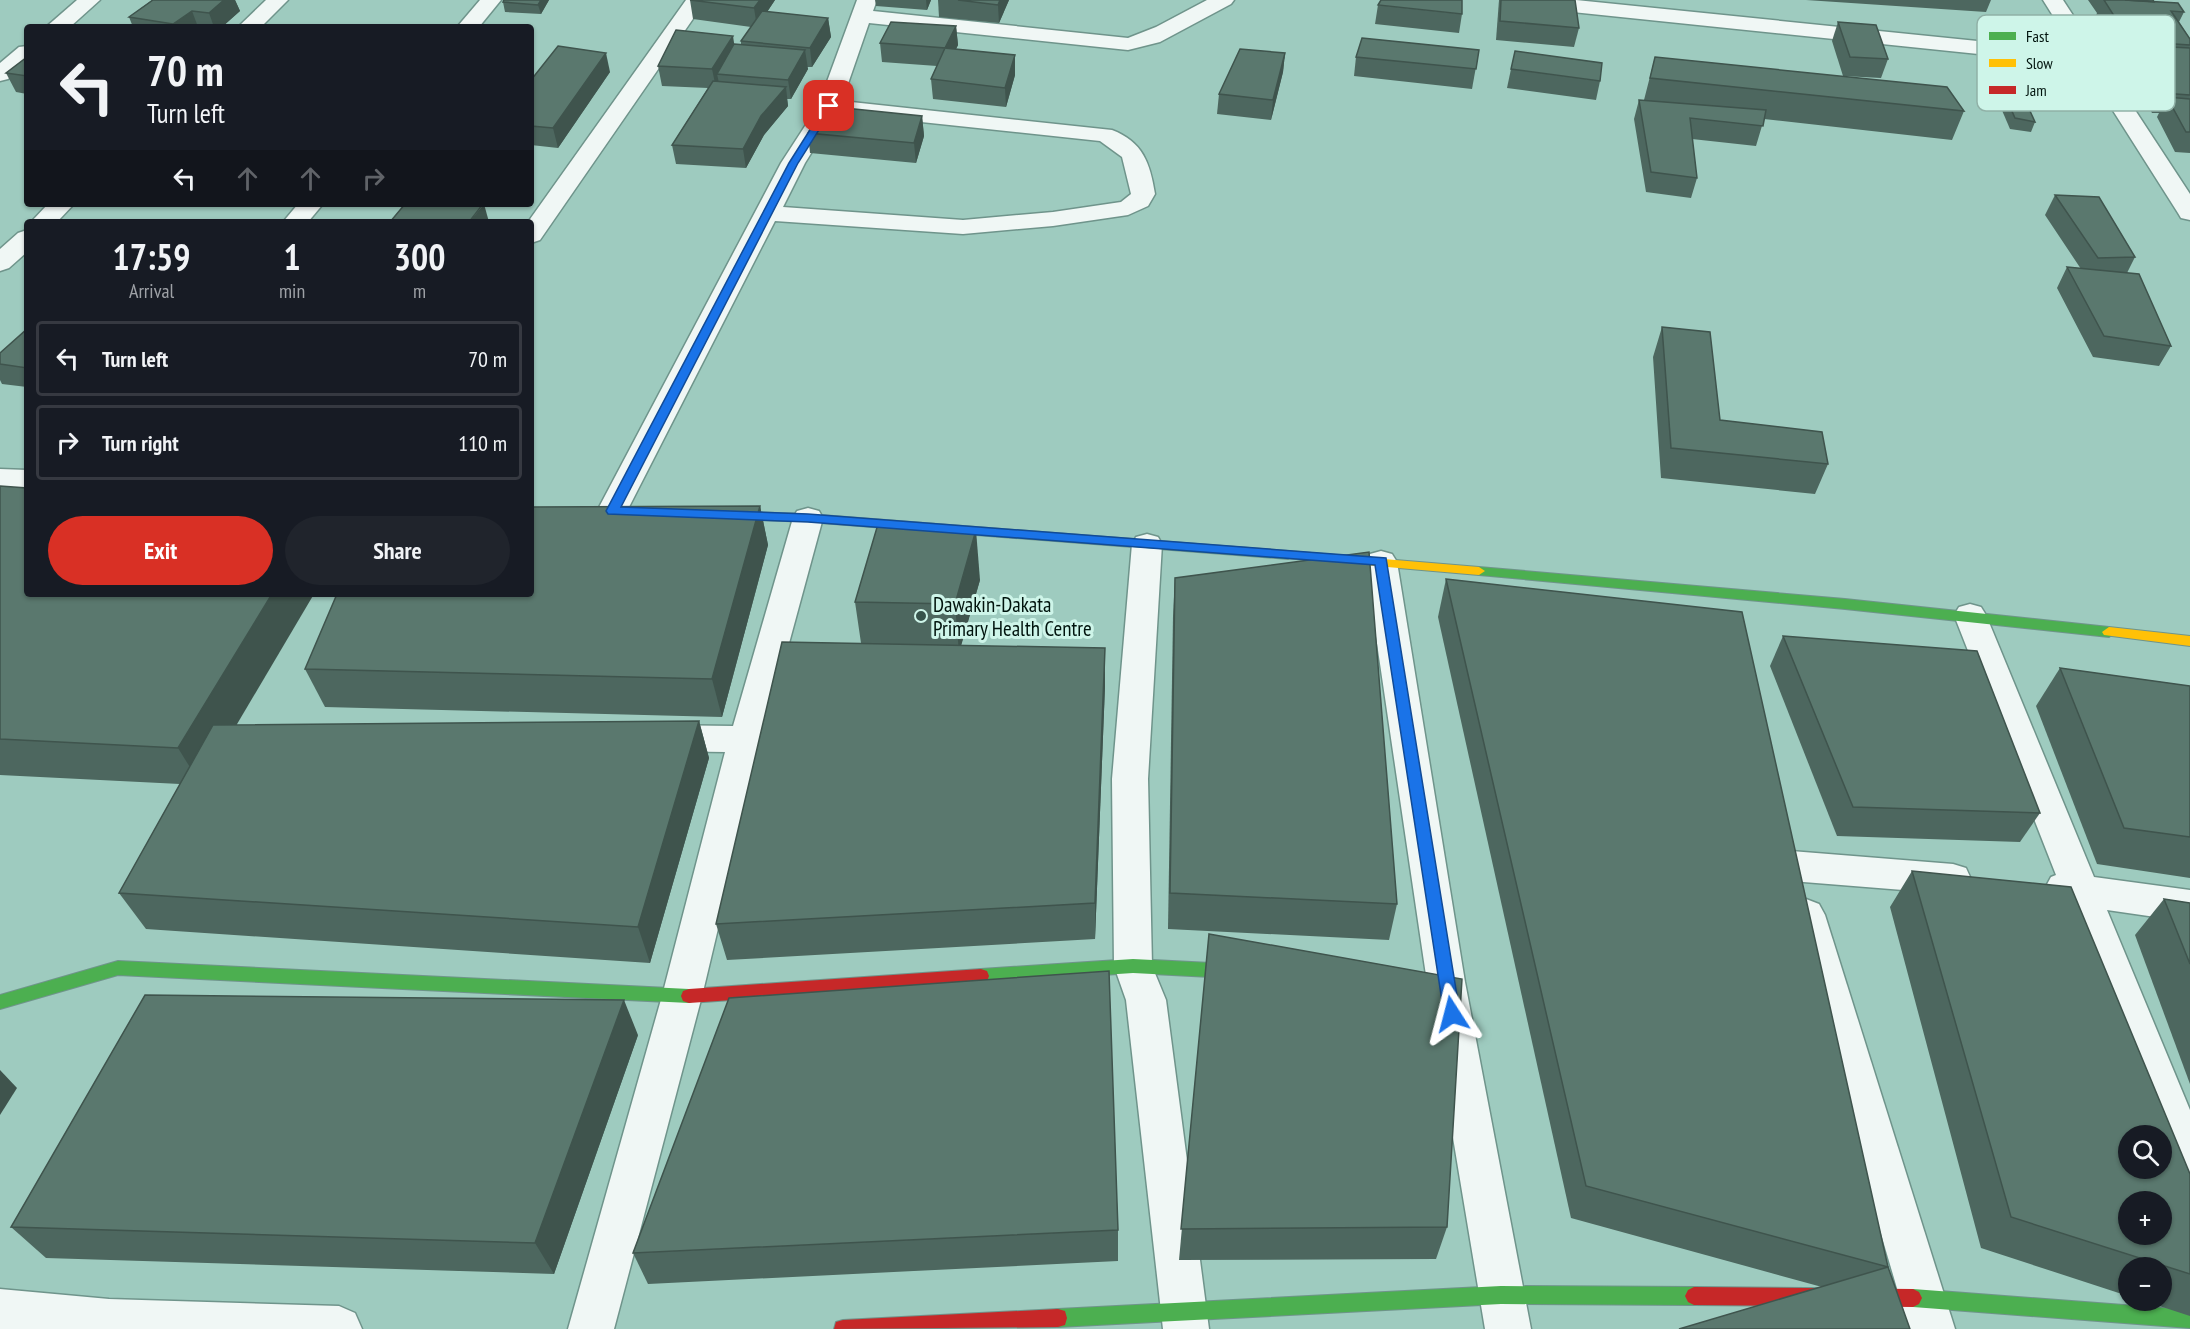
<!DOCTYPE html>
<html lang="en">
<head>
<meta charset="utf-8">
<style>
	body { margin:0; font-family:"PT Sans Narrow",sans-serif; background:#20242c; color:#f1f3f6; height:100vh; display:flex; flex-direction:column; font-size:22px; white-space:nowrap }
	* { box-sizing:border-box; margin:0 }
	p { font-size:20px; color:#9ea1a6 }
	.icon { flex:none; width:33px; height:33px; fill:none; stroke:currentColor; stroke-width:2; stroke-linecap:round; stroke-linejoin:round }
	.map { position:relative; flex:1; overflow:hidden }
	.drawer { position:absolute; left:24px; top:219px; width:510px; height:378px; display:flex; flex-direction:column; background:#171b24; border-radius:6px; box-shadow:0 2px 4px #0004 }
	.drawer>* { flex:none }
	.hud { position:absolute; left:24px; top:24px; width:510px; height:183px; border-radius:6px; box-shadow:0 2px 4px #0004; background:#171b24; color:#f1f3f6; overflow:hidden }
	.buttons { position:absolute; left:2118px; top:1125px; display:grid; gap:12px }
	.buttons a { display:grid; place-items:center; width:54px; height:54px; border-radius:50%; background:#171b24; box-shadow:0 2px 4px #0004; font-size:30px }
	.pin { position:absolute; display:grid; place-items:center; width:51px; height:51px; color:#fff; margin:-26px; border-radius:12px; box-shadow:0 3px 9px #0006 }
	.me { position:absolute; width:66px; margin:-33px; rotate:351deg; stroke-linejoin:round; filter:drop-shadow(0 0 4px #0008) }
	.turn { display:flex; align-items:center; gap:21px; height:126px; padding:0 24px; font-size:27px }
	.turn .icon { width:78px; height:78px; stroke-width:2.5 }
	.turn b { display:block; font-size:42px; line-height:51px }
	.lanes { display:flex; align-items:center; height:57px; padding:0 24px; background:#0003; justify-content:center; gap:30px; direction:ltr }
	.lanes .off { opacity:.35 }
	.eta { display:flex; justify-content:space-evenly; align-items:center; height:102px; text-align:center }
	.eta b { font-size:36px; font-weight:700; line-height:42px }
	.action { display:flex; gap:12px; margin-top:auto; padding:12px 24px }
	.action a { flex:1; height:69px; border-radius:36px; background:#d93025; color:#fff; font-size:24px; font-weight:700; line-height:69px; text-align:center }
	.action a+a { background:#20242c; color:#f1f3f6 }
	ul { padding:0; list-style:none }
	li { display:flex; align-items:center; gap:18px; height:75px; margin:0 12px 9px; padding:0 12px; border:3px solid #363941; border-radius:6px }
	li div { flex:1 }
	li b { display:block; font-size:22px }
	li em { font-style:normal }
	.map>svg:first-child { display:block }
	.lines { fill:none; stroke-linecap:round; stroke-linejoin:round }
	.street-casing { stroke:#6f948b; stroke-width:3 }
	.fast-casing { stroke:#6f948b; stroke-width:2 }
	.slow-casing { stroke:#6f948b; stroke-width:2 }
	.jam-casing { stroke:#6f948b; stroke-width:2 }
	.street { fill:#f0f7f5; fill-rule:evenodd }
	.fast { fill:#4caf50; fill-rule:evenodd }
	.slow { fill:#ffc107; fill-rule:evenodd }
	.jam { fill:#c62828; fill-rule:evenodd }
	.wall { fill:#4d675f }
	.shaded-wall { fill:#3f544d }
	.building { fill:#5a786e; stroke:#3f544d; stroke-width:1.5; fill-rule:evenodd }
	.route { fill:#1a73e8; stroke:#114b97; stroke-width:1.5 }
	.poi-dot { fill:#37534b; stroke:#cef5e9; stroke-width:2 }
	.labels { text-anchor:middle; dominant-baseline:central; stroke-width:6; stroke-linejoin:round; paint-order:stroke }
	.poi-label { font-size:21px; fill:#00130d; stroke:#cef5e9; text-anchor:start }
	.key { fill:#cef5e9; stroke:#90b1a7; stroke-width:1.5 }
	.key-label { font-size:16px; fill:#00130d }
</style>
</head>
<body>
<div class="map">
<svg width="2190" height="1329" viewBox="0 0 2190 1329">
	<rect width="100%" height="100%" fill="#9ecbbf"/>
	<g class="lines">
		<defs>
			<g id="street">
				<polygon points="77,0 100,0 70,27 46,27"/>
				<polygon points="266,0 288,0 261,27 238,27"/>
				<polygon points="480,0 501,0 479,27 457,27"/>
				<polygon points="686,0 706,0 540,240 531,243 531,222 528,222"/>
				<path d="M 857,0 L 877,0 L 873,11 L 1128,38 L 1156,27 L 1207,0 L 1234,0 L 1231,4 L 1160,42 L 1128,50 L 869,23 L 842,101 L 1112,130 C 1143,142 1150,163 1155,194 L 1148,206 L 1128,215 L 1053,226 L 963,234 L 775,221 L 627,511 L 623,518 L 612,521 L 601,518 L 597,511 L 781,163 L 818,106 ZM 836,113 L 1100,141 L 1122,157 L 1131,194 L 1121,202 L 1053,212 L 963,220 L 783,207 L 805,163 Z"/>
				<polygon points="1505,0 1576,0 2075,51 2043,0 2063,0 2190,194 2190,220 2181,218 2178,213 2084,65 1515,6 1508,4"/>
				<polygon points="27,46 27,63 8,79 0,81 0,63 19,47"/>
				<polygon points="48,204 74,204 57,222 31,222"/>
				<polygon points="298,204 323,204 308,222 283,222"/>
				<polygon points="27,230 27,252 9,268 0,271 0,249 18,233"/>
				<polygon points="0,469 27,470 27,490 0,489"/>
				<polygon points="808,508 819,511 823,518 763,739 702,996 614,1329 568,1329 662,996 725,752 658,751 646,747 641,738 646,729 658,725 733,726 793,518 797,511"/>
				<polygon points="1147,534 1158,537 1162,544 1148,779 1152,966 1166,1000 1209,1329 1163,1329 1126,1000 1114,966 1112,779 1132,544 1136,537"/>
				<polygon points="1381,551 1392,554 1397,562 1465,982 1531,1329 1485,1329 1427,982 1365,562 1370,554"/>
				<polygon points="1970,604 1981,607 1986,615 2094,877 2190,890 2190,922 2107,910 2190,1110 2190,1181 2175,1175 2162,1142 2162,1136 2159,1136 2068,904 2051,899 2045,888 2051,877 2056,875 1954,615 1959,607"/>
				<polygon points="1791,851 1953,864 1966,868 1971,879 1966,890 1953,894 1791,881 1778,877 1773,866 1778,855"/>
				<polygon points="1806,899 1819,904 1825,915 1955,1329 1909,1329 1787,915 1793,904"/>
				<polygon points="0,1289 109,1299 339,1306 355,1313 362,1329 0,1329"/>
			</g>
			<g id="fast">
				<polygon points="718,511 808,514 1288,551 1294,555 1288,559 808,522 714,518 712,515"/>
				<polygon points="1479,567 1845,599 2109,627 2116,632 2109,637 1845,609 1479,575 1473,571"/>
				<polygon points="1133,959 1250,965 1256,967 1258,972 1256,977 1250,979 1133,973 981,983 975,981 973,976 975,971 981,969"/>
				<polygon points="118,961 689,989 695,991 697,996 695,1001 689,1003 118,975 0,1009 0,995"/>
				<polygon points="1501,1286 1694,1287 1700,1290 1703,1296 1700,1302 1694,1305 1501,1304 1058,1327 1051,1325 1049,1318 1051,1311 1058,1309"/>
				<polygon points="1913,1289 2190,1310 2190,1328 1913,1307 1907,1304 1904,1298 1907,1292"/>
			</g>
			<g id="slow">
				<polygon points="1288,551 1479,567 1485,571 1479,575 1284,558 1282,555"/>
				<polygon points="2109,627 2190,636 2190,646 2104,635 2102,632"/>
			</g>
			<g id="jam">
				<polygon points="981,969 987,971 989,976 987,981 981,983 689,1003 683,1001 681,996 683,991 689,989"/>
				<polygon points="1694,1287 1913,1289 1919,1292 1922,1298 1919,1304 1913,1307 1694,1305 1688,1302 1685,1296 1688,1290"/>
				<polygon points="1058,1309 1065,1311 1067,1318 1065,1325 1058,1327 834,1329 836,1322 843,1320"/>
			</g>
		</defs>
		<use href="#street" class="street-casing"/>
		<use href="#fast" class="fast-casing"/>
		<use href="#slow" class="slow-casing"/>
		<use href="#jam" class="jam-casing"/>
		<use href="#street" class="street"/>
		<use href="#fast" class="fast"/>
		<use href="#slow" class="slow"/>
		<use href="#jam" class="jam"/>
	</g>
	<g class="wall">
		<polygon points="147,0 235,0 240,11 222,27 133,27 129,17 152,0"/>
		<polygon points="504,0 549,0 541,14 505,12 503,2"/>
		<polygon points="690,0 775,0 767,12 828,18 831,37 812,67 807,67 808,69 791,99 787,99 788,106 764,135 746,168 676,164 672,145 708,88 662,86 658,66 735,44 741,45 741,41 751,27 693,19"/>
		<polygon points="875,0 931,0 927,10 876,6"/>
		<polygon points="938,0 1009,0 999,23 939,17"/>
		<polygon points="1499,0 1575,0 1579,28 1574,47 1496,40"/>
		<polygon points="1806,0 1991,0 1986,12"/>
		<polygon points="2088,0 2153,0 2154,2 2184,12 2179,22 2190,39 2190,153 2175,152 2157,117 2159,113 2152,113 2124,64 2126,61 2121,60 2095,18 2097,13"/>
		<polygon points="1378,5 1462,14 1459,33 1375,24"/>
		<polygon points="1838,22 1888,59 1881,78 1843,76 1832,41"/>
		<polygon points="956,26 958,45 956,49 1015,55 1015,75 1006,107 933,99 931,79 937,66 882,62 880,43"/>
		<polygon points="1479,50 1472,89 1354,76 1356,57"/>
		<polygon points="1285,53 1283,72 1271,120 1217,114 1219,94"/>
		<polygon points="27,57 27,94 16,92 6,73"/>
		<polygon points="1655,57 1964,111 1952,140 1764,119 1756,146 1692,139 1697,178 1691,198 1646,192 1634,119 1639,100 1644,100"/>
		<polygon points="1511,69 1600,81 1596,100 1507,88"/>
		<polygon points="610,72 558,148 531,145 531,80"/>
		<polygon points="2003,91 2035,122 2031,132 2010,129 1998,101"/>
		<polygon points="922,116 924,136 916,163 810,153 808,133"/>
		<polygon points="2055,195 2135,257 2127,273 2171,346 2159,366 2093,357 2057,288 2067,267 2081,269 2045,215"/>
		<polygon points="1662,327 1720,420 1828,464 1815,494 1661,478 1653,357"/>
		<polygon points="27,329 27,387 2,384 0,380 0,353"/>
		<polygon points="0,486 237,725 699,721 709,758 650,963 146,929 119,893 180,784 0,775"/>
		<polygon points="760,506 768,545 722,717 325,707 305,669"/>
		<polygon points="1175,578 1397,904 1389,940 1168,929 1173,616"/>
		<polygon points="1446,579 1888,1267 1822,1287 1571,1218 1438,617"/>
		<polygon points="980,580 961,645 1105,686 1095,939 727,960 716,924 861,643 855,602"/>
		<polygon points="1783,636 2040,813 2020,842 1837,836 1770,666"/>
		<polygon points="2060,668 2190,686 2190,878 2097,864 2036,706"/>
		<polygon points="1912,871 2190,1174 2190,1316 2141,1300 2162,1300 2162,1268 2128,1268 2128,1296 1981,1248 1890,907"/>
		<polygon points="2164,899 2190,903 2190,1084 2135,935"/>
		<polygon points="1209,934 1447,1227 1436,1259 1179,1260"/>
		<polygon points="638,1035 554,1274 46,1258 11,1227"/>
		<polygon points="1118,1230 1118,1261 648,1284 633,1253"/>
	</g>
	<g class="shaded-wall">
		<polygon points="224,0 235,0 240,11 222,27 214,27 209,13"/>
		<polygon points="541,0 549,0 541,14 538,5"/>
		<polygon points="760,0 775,0 757,27 754,8"/>
		<polygon points="926,0 931,0 927,10"/>
		<polygon points="1000,0 1009,0 999,23 998,5"/>
		<polygon points="192,11 198,27 175,27 173,24"/>
		<polygon points="828,18 831,37 812,67 810,48"/>
		<polygon points="956,26 958,45 947,67 945,48"/>
		<polygon points="733,36 736,56 717,74 719,83 716,88 712,69"/>
		<polygon points="805,50 808,69 791,99 788,80"/>
		<polygon points="606,53 610,72 558,148 553,128"/>
		<polygon points="1285,53 1283,72 1271,120 1273,100"/>
		<polygon points="1015,55 1015,75 1006,107 1005,88"/>
		<polygon points="786,87 788,106 764,135 746,168 743,149 761,116"/>
		<polygon points="922,116 924,136 916,163 914,143"/>
		<polygon points="484,204 489,222 469,222"/>
		<polygon points="760,506 768,545 722,717 712,679"/>
		<polygon points="976,530 980,580 959,653 955,604"/>
		<polygon points="272,594 314,594 201,785 178,748"/>
		<polygon points="1105,648 1105,686 1095,939 1095,903"/>
		<polygon points="699,721 709,758 650,963 638,927"/>
		<polygon points="624,1000 638,1035 554,1274 535,1243"/>
		<polygon points="0,1070 17,1088 0,1115"/>
	</g>
	<g class="building">
		<polygon points="153,0 224,0 209,13 192,11 173,24 129,17"/>
		<polygon points="504,0 541,0 538,5 503,2"/>
		<polygon points="690,0 760,0 754,8"/>
		<polygon points="958,0 1000,0 998,5"/>
		<polygon points="1381,0 1462,0 1462,14 1378,5"/>
		<polygon points="1501,0 1575,0 1579,28 1500,21"/>
		<polygon points="2104,0 2125,0 2178,3 2184,12 2171,11 2190,39 2190,45 2130,41"/>
		<polygon points="2125,0 2153,0 2154,2"/>
		<polygon points="762,11 828,18 810,48 741,41"/>
		<polygon points="891,22 956,26 945,48 1015,55 1005,88 931,79 945,48 880,43"/>
		<polygon points="1838,22 1876,25 1888,59 1850,57"/>
		<polygon points="676,30 733,36 712,69 658,66"/>
		<polygon points="1362,38 1479,50 1476,69 1356,57"/>
		<polygon points="734,44 805,50 788,80 717,74"/>
		<polygon points="2133,45 2190,48 2190,95 2162,93"/>
		<polygon points="558,46 606,53 553,128 531,126 531,80"/>
		<polygon points="1240,49 1285,53 1273,100 1219,94"/>
		<polygon points="1515,51 1602,63 1600,81 1511,69"/>
		<polygon points="27,57 27,76 6,73"/>
		<polygon points="1655,57 1947,87 1964,111 1650,78"/>
		<polygon points="713,81 786,87 761,116 743,149 672,145"/>
		<polygon points="2020,89 2035,122 2015,118 2003,91"/>
		<polygon points="2167,97 2190,99 2190,132 2186,132"/>
		<polygon points="1639,100 1766,110 1763,126 1690,118 1697,178 1651,172"/>
		<polygon points="825,106 922,116 914,143 808,133"/>
		<polygon points="2055,195 2099,197 2135,257 2098,258"/>
		<polygon points="405,204 483,204 469,222 390,222"/>
		<polygon points="2067,267 2139,274 2171,346 2104,336"/>
		<polygon points="1662,327 1710,332 1720,420 1822,432 1828,464 1671,448"/>
		<polygon points="27,329 27,368 0,364 0,353"/>
		<polygon points="0,486 27,488 27,594 272,594 178,748 0,739"/>
		<polygon points="760,506 712,679 305,669 337,594 531,594 531,507"/>
		<polygon points="878,524 976,530 955,604 855,602"/>
		<polygon points="1369,552 1397,904 1170,893 1175,578"/>
		<polygon points="1446,579 1742,612 1888,1267 1586,1186"/>
		<polygon points="1783,636 1977,651 2040,813 1853,807"/>
		<polygon points="782,642 1105,648 1095,903 716,924"/>
		<polygon points="2060,668 2190,686 2190,837 2124,828"/>
		<polygon points="699,721 638,927 119,893 213,725"/>
		<path d="M 1912,871 L 2071,887 L 2190,1174 L 2190,1274 L 2011,1217 ZM 2128,1136 L 2162,1136 L 2162,1168 L 2128,1168 ZM 2128,1202 L 2162,1202 L 2162,1234 L 2128,1234 Z"/>
		<polygon points="2164,899 2190,903 2190,964"/>
		<polygon points="1209,934 1462,979 1447,1227 1181,1229"/>
		<polygon points="1109,971 1118,1230 633,1253 729,998"/>
		<polygon points="145,995 624,1000 535,1243 11,1227"/>
		<polygon points="1888,1267 1910,1329 1679,1329"/>
	</g>
	<polygon class="route" points="829,103 834,106 798,163 621,507 808,514 1386,558 1460,1014 1457,1019 1446,1019 1444,1014 1375,565 808,522 608,514 606,511 789,163 825,106"/>
	<circle class="poi-dot" cx="921" cy="616" r="6"/>
	<g class="labels">
		<g class="poi-label">
			<text x="933" y="604">Dawakin-Dakata<tspan x="933" dy="24">Primary Health Centre</tspan></text>
		</g>
	</g>
	<rect x="1977" y="15" width="198" height="96" rx="9" class="key"/>
	<rect x="1989" y="32" width="27" height="8" fill="#4caf50"/>
	<rect x="1989" y="59" width="27" height="8" fill="#ffc107"/>
	<rect x="1989" y="86" width="27" height="8" fill="#c62828"/>
	<g class="key-label">
		<text x="2026" y="42">Fast</text>
		<text x="2026" y="69">Slow</text>
		<text x="2026" y="96">Jam</text>
	</g>
</svg>
<div class="buttons">
<a><svg class="icon" aria-label="search" viewBox="0 0 24 24"><circle cx="10" cy="10" r="6"/><path d="M15 15l6 6"/></svg></a>
<a>+</a>
<a>−</a>
</div>
<div class="pin" style="left:829px;top:106px;background:#d93025"><svg class="icon" aria-label="arrive" viewBox="0 0 24 24"><path d="M6 21V4h12l-3 4 3 4H6"/></svg></div>
<svg class="me" style="left:1452px;top:1014px" viewBox="-20 -20 40 40"><path d="M0-17L14 15 0 8-14 15z" fill="#1a73e8" stroke="#fff" stroke-width="4"/></svg>
<div class="hud">
<div class="turn"><svg class="icon" aria-label="left" viewBox="0 0 24 24"><path d="M17 20v-9H6M10 6l-5 5 5 5"/></svg><div><b>70 m</b>Turn left</div></div>
<div class="lanes"><svg class="icon" aria-label="left" viewBox="0 0 24 24"><path d="M17 20v-9H6M10 6l-5 5 5 5"/></svg><svg class="icon off" aria-label="ahead" viewBox="0 0 24 24"><path d="M12 20V5M6 11l6-6 6 6"/></svg><svg class="icon off" aria-label="ahead" viewBox="0 0 24 24"><path d="M12 20V5M6 11l6-6 6 6"/></svg><svg class="icon off" aria-label="right" viewBox="0 0 24 24"><path d="M7 20v-9h11M14 6l5 5-5 5"/></svg></div>
</div>
<section class="drawer">
<div class="eta">
<div><b>17:59</b><p>Arrival</p></div>
<div><b>1</b><p>min</p></div>
<div><b>300</b><p>m</p></div>
</div>
<ul>
<li><svg class="icon" aria-label="left" viewBox="0 0 24 24"><path d="M17 20v-9H6M10 6l-5 5 5 5"/></svg><div><b>Turn left</b></div><em>70 m</em></li>
<li><svg class="icon" aria-label="right" viewBox="0 0 24 24"><path d="M7 20v-9h11M14 6l5 5-5 5"/></svg><div><b>Turn right</b></div><em>110 m</em></li>
</ul>
<div class="action"><a>Exit</a><a>Share</a></div>
</section>
</div>
</body>
</html>
